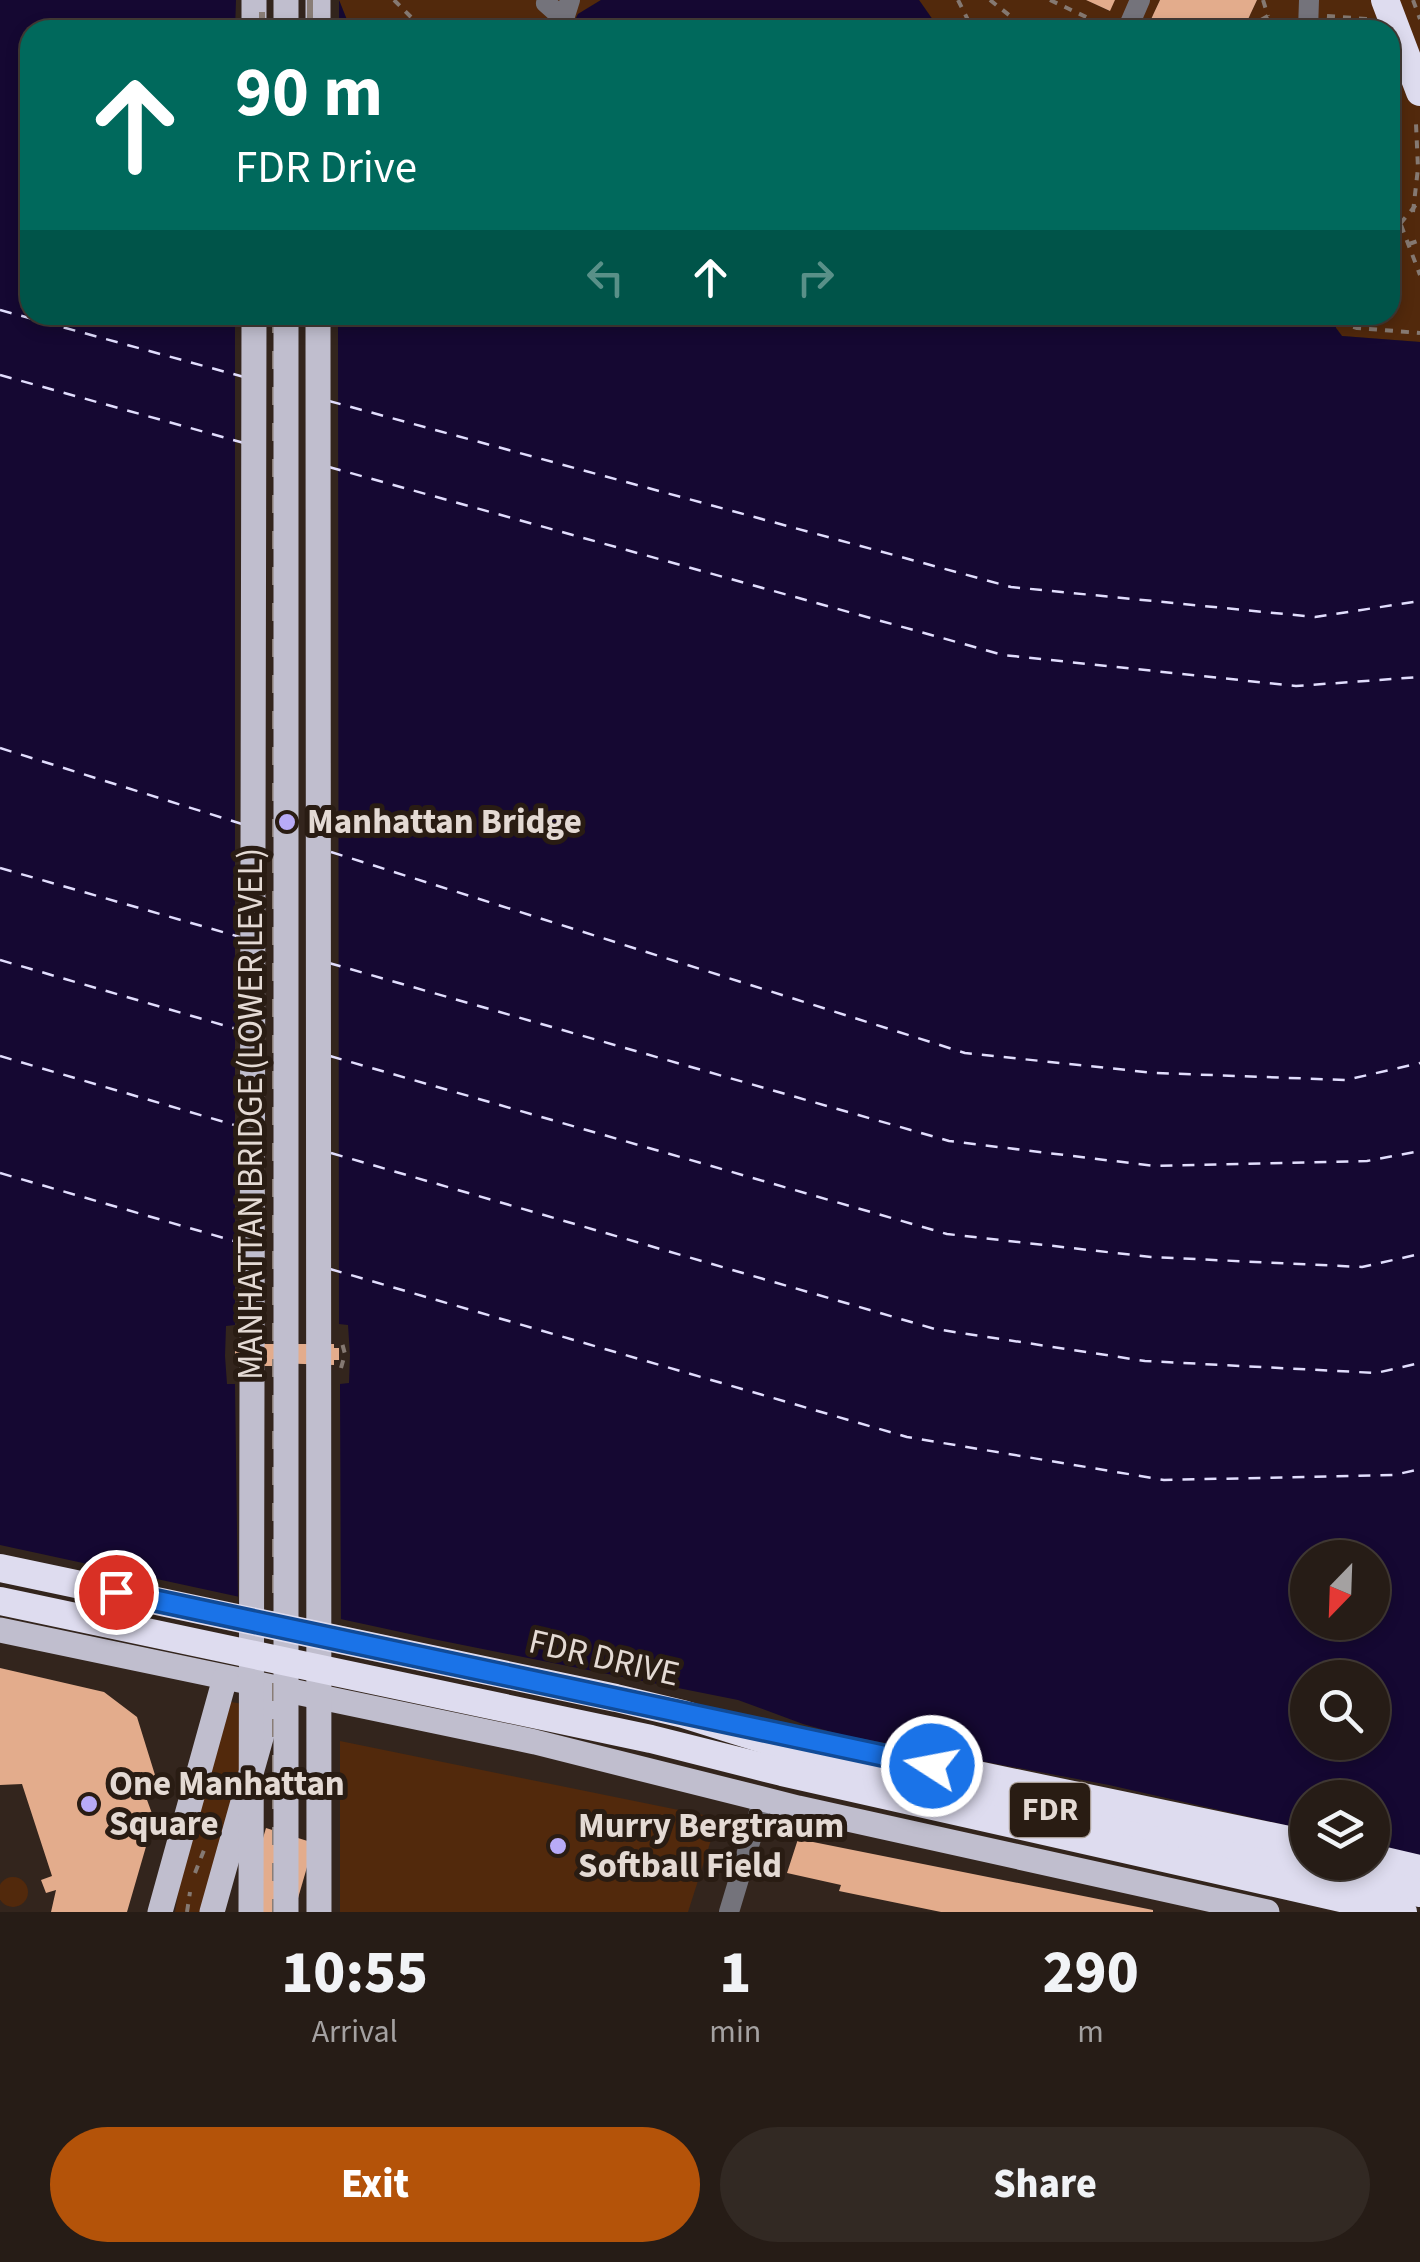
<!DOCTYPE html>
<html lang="en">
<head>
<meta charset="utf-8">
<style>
	body { margin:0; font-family:"Source Sans 3",sans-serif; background:#322923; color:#f1f3f6; height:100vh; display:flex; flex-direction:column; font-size:38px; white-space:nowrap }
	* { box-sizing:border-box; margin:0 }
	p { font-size:32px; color:#a4a1a1 }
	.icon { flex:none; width:55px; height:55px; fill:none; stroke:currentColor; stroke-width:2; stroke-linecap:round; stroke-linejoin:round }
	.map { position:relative; height:1912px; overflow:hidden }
	.side { display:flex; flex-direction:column; background:#261c16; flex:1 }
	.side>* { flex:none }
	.top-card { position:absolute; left:20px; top:20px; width:1380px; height:305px; border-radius:30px; box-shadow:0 5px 15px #0003,0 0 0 2px #423a35; background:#00695c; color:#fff; overflow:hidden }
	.needle { width:65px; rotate:203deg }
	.controls { position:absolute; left:1290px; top:1540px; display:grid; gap:20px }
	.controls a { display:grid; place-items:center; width:100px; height:100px; border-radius:50%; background:#261c16; box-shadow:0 5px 15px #0003,0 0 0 2px #423a35; font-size:50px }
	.pin { position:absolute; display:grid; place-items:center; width:85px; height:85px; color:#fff; margin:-42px; border:5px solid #fff; border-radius:50%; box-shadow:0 2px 10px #0007 }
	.me { position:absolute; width:110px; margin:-55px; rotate:281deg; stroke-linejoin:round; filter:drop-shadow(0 0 8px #0008) }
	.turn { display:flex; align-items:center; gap:35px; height:210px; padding:0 50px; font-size:45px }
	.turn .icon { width:130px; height:130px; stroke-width:2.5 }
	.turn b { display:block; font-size:70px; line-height:85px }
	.lanes { display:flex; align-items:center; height:95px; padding:0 50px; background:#0003; justify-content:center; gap:50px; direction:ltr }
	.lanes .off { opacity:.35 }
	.eta { display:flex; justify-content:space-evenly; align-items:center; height:170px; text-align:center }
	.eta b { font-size:60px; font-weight:800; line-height:70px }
	.action { display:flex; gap:20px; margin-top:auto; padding:20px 50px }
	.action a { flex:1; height:115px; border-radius:60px; background:#b45309; color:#fff; font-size:40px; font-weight:800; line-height:115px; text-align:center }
	.action a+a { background:#322923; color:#f1f3f6 }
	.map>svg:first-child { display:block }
	.green { fill:#52290c }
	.water { fill:#150832; fill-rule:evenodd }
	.pier { fill:#33251d }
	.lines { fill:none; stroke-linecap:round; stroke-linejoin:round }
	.ferry { stroke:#e1ddfd; stroke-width:2.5; stroke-dasharray:12 10; stroke-linecap:butt }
	.building { fill:#e3ac8c }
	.path { stroke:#857972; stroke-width:4; stroke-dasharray:8 8; stroke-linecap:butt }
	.minor { stroke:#74737b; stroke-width:20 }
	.major { stroke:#c0bece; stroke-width:25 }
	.highway { stroke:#dedcef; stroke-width:28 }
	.rail { stroke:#897d76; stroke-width:6; stroke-dasharray:18 18; stroke-linecap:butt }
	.path-bridge { stroke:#857972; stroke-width:4; stroke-dasharray:8 8; stroke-linecap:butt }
	.major-bridge { stroke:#c0bece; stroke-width:25 }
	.highway-bridge { stroke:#dedcef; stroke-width:28 }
	.route-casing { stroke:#114b97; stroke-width:25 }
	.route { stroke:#1a73e8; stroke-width:18 }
	.poi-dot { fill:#b8abf7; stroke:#291c13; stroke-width:4 }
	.labels { text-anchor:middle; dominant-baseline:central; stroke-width:10; stroke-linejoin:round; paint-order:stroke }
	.shield { fill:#291c13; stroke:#aca19a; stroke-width:2.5 }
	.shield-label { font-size:32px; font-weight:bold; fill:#e4dad4 }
	.poi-label { font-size:35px; font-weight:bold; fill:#e4dad4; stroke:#291c13; text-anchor:start }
	.street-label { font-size:35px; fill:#e4dad4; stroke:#291c13 }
</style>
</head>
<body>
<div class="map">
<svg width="1420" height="1912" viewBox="0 0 1420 1912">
	<rect width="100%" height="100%" fill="#33251d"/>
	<g class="green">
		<polygon points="339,0 601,0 578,14 570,30 351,30"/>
		<polygon points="919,0 1086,0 1109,11 1115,0 1160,0 1146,30 940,30"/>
		<polygon points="1257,0 1420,0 1420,342 1342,336 1336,328 1335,315 1390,315 1390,30 1243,30"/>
		<polygon points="1229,315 1286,315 1287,325 1258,323"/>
		<polygon points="231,1702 243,1704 253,1716 203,1912 175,1912 180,1881"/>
		<polygon points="340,1741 718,1818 688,1912 340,1912"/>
		<circle cx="13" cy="1892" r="15"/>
	</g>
	<g class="water">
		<path d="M 0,0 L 339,0 L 351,30 L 30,30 L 30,315 L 1229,315 L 1258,323 L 1286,325 L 1286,315 L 1335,315 L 1336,328 L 1342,336 L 1420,342 L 1420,1855 L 1373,1845 L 1372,1798 L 1308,1798 L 1307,1830 L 1109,1785 L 843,1735 L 803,1724 L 738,1700 L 433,1639 L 0,1545 ZM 1308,1558 L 1372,1558 L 1372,1622 L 1308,1622 ZM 1308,1678 L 1372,1678 L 1372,1742 L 1308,1742 Z"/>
		<polygon points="601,0 919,0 940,30 570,30 578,14"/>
	</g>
	<g class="pier">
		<polygon points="236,0 339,0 339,30 235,30"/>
		<polygon points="235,315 338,315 339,1324 348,1325 350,1355 349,1383 340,1384 341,1623 477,1652 238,1602 235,1384 227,1384 225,1356 226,1326 235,1325"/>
	</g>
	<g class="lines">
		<g class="ferry">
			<polyline points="0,310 244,377"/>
			<polyline points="0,375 244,443"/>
			<polyline points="329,401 1011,587 1315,617 1420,601"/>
			<polyline points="329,467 1003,655 1296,686 1420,677"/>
			<polyline points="0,748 242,824"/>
			<polyline points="331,852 965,1053 1155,1073 1346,1080 1420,1063"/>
			<polyline points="0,868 240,937"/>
			<polyline points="0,960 240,1030"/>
			<polyline points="329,963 949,1141 1155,1166 1367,1161 1420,1151"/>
			<polyline points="0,1056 241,1127"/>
			<polyline points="330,1056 947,1234 1151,1257 1362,1267 1420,1254"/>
			<polyline points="331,1153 935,1329 1145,1361 1376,1373 1420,1363"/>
			<polyline points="0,1173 241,1243"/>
			<polyline points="330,1269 907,1437 1164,1480 1394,1475 1420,1469"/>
		</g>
	</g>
	<g class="building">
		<polygon points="1086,0 1115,0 1110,11"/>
		<polygon points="1160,0 1257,0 1243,30 1146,30"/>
		<polygon points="264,1344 334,1344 334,1348 339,1348 339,1360 334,1360 334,1365 274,1363 274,1366 239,1366 240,1360 235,1360 235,1349"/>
		<polygon points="0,1668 104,1692 137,1717 155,1775 152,1786 143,1789 154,1819 127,1912 51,1912 56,1890 46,1893 41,1880 52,1876 22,1784 0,1785"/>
		<polygon points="266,1828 314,1843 294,1912 241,1912"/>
		<polygon points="798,1839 1153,1910 1153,1912 941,1912 839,1891 841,1885 787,1873"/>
	</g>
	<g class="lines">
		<g class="path">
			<polyline points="394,0 424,30"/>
			<polyline points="958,0 973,30"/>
			<polyline points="990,0 1028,30"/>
			<polyline points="1050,0 1114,30"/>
			<polyline points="1263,0 1268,16"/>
			<polyline points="1413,0 1420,19"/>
			<polyline points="1327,16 1367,19"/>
			<polyline points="1246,24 1254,24 1268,16 1283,26"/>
			<polyline points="522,30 532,18"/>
			<polyline points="1010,30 1022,24"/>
			<polyline points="1252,30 1254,24 1265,30"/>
			<polyline points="1413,212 1418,168 1416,124"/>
			<polyline points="1401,225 1420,275"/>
			<polyline points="1390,236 1420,200"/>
			<polyline points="1409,244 1420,240"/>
			<polyline points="1272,315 1276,315"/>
			<polyline points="1343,315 1351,326 1357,328 1420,333"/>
			<polyline points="195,1873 206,1845"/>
			<polyline points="187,1912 190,1892"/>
		</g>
		<g class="minor">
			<polyline points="547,0 546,3 564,19 570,0"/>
			<polyline points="1130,23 1140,0"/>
			<polyline points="1308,30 1309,0"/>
			<polyline points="729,1912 763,1799"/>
		</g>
		<g class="major">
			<polyline points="286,0 286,30"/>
			<polyline points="318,0 318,30"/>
			<polyline points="254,30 254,0"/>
			<polyline points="0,1630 535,1742 798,1808 1267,1912"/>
			<polyline points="160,1912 225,1678"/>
			<polyline points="212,1912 275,1688"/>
		</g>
		<polyline class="highway" points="1372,1858 1420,1869"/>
		<g class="rail">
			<polyline points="310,0 310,30"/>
			<polyline points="262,30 262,0"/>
			<polyline points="275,315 275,1912"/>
			<polyline points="310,315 312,1912"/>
			<polyline points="259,1912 260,1340"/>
		</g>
		<polyline class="path-bridge" points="341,1368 345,1354 342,1343"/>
		<g class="major-bridge">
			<polyline points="286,315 286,1912"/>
			<polyline points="318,315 319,1912"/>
			<polyline points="251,1912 254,315"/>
		</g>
		<g class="highway-bridge">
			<polyline points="1385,0 1420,92"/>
			<polyline points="0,1568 616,1698 683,1714 830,1760 1420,1893"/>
			<polyline points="0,1601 651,1739 782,1772 1403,1912"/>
			<polyline points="963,1772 1308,1844"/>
		</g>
	</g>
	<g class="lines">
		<defs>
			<polyline id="route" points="116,1592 932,1766"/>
		</defs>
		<use href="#route" class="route-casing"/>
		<use href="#route" class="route"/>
	</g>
	<g class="poi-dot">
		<circle cx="287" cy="822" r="10"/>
		<circle cx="89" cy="1804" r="10"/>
		<circle cx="558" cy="1846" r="10"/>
	</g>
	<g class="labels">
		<rect class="shield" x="1010" y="1783" width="80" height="54" rx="8"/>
		<g class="shield-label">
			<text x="1050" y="1810">FDR</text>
		</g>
		<g class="poi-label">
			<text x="307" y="822">Manhattan Bridge</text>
			<text x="109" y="1784">One Manhattan<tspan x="109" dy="40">Square</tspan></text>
			<text x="578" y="1826">Murry Bergtraum<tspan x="578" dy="40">Softball Field</tspan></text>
		</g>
		<g class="street-label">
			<text transform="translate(251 1114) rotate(-90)">MANHATTAN BRIDGE (LOWER LEVEL)</text>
			<text transform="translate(604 1658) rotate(13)">FDR DRIVE</text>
		</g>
	</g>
</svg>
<div class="controls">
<a><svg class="needle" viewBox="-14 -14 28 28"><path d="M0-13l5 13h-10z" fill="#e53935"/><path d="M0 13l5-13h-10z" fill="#a4a1a1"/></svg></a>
<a><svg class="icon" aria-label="search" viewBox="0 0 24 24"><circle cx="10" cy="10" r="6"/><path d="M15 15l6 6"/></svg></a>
<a><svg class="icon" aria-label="layers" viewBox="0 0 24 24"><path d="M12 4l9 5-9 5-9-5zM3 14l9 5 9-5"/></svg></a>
</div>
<div class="pin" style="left:116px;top:1592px;background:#d93025"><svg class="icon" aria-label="arrive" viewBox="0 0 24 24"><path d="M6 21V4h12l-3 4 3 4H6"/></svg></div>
<svg class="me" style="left:932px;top:1766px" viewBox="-20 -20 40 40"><circle r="17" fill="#1a73e8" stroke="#fff" stroke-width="3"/><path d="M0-11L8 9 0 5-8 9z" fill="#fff"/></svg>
<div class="top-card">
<div class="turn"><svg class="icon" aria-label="ahead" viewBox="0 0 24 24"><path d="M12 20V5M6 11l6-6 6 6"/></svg><div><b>90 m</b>FDR Drive</div></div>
<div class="lanes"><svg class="icon off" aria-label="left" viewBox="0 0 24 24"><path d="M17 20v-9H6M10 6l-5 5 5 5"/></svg><svg class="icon" aria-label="ahead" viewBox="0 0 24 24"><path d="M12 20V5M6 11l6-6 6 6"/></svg><svg class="icon off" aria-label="right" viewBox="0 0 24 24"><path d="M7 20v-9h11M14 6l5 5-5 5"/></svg></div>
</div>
</div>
<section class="side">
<div class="eta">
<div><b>10:55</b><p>Arrival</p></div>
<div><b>1</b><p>min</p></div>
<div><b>290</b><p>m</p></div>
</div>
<div class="action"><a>Exit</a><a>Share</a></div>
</section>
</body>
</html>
